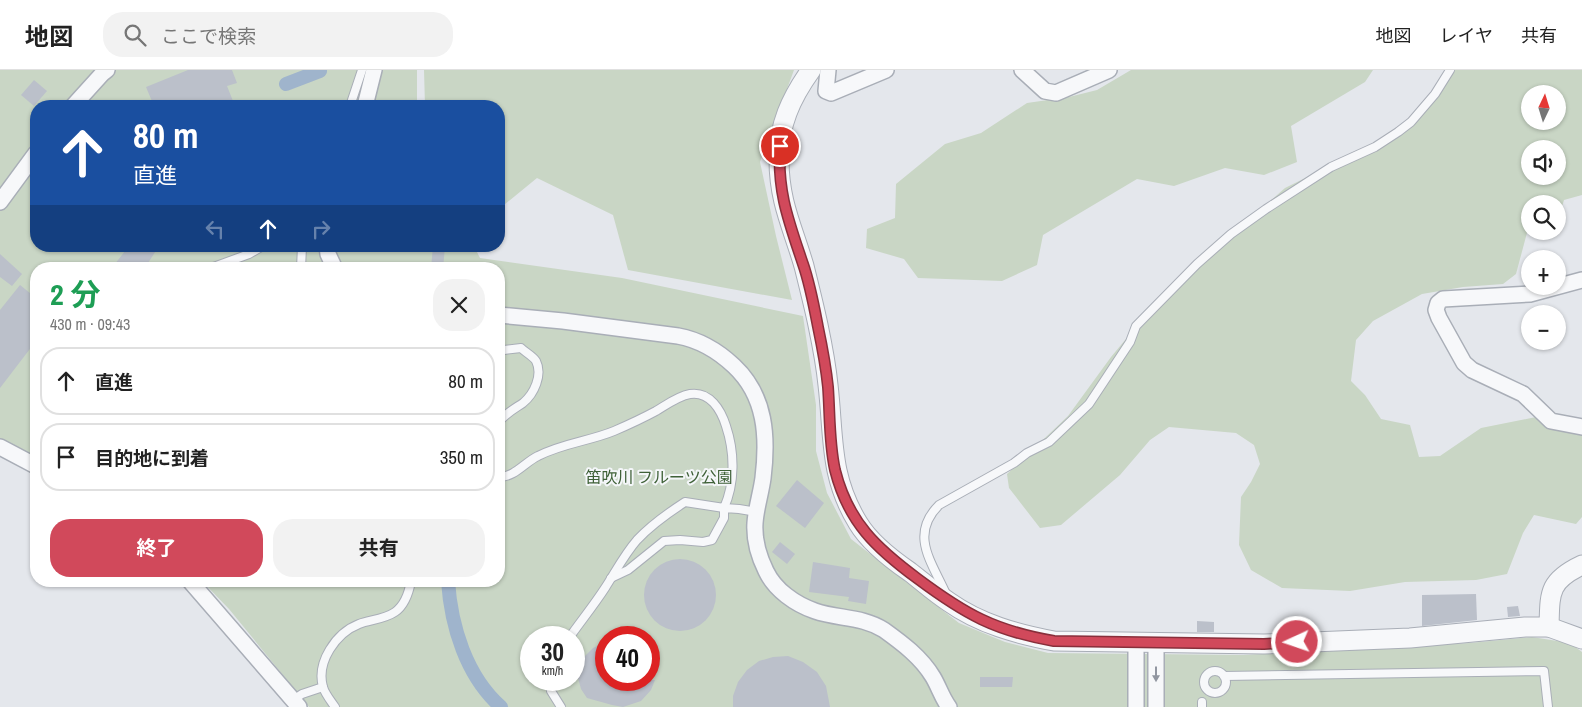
<!DOCTYPE html>
<html lang="ja">
<head>
<meta charset="utf-8">
<style>
	body { margin:0; font-family:"Archivo Narrow","Noto Sans JP",sans-serif; background:#f2f2f2; color:#222; height:100vh; display:flex; flex-direction:column; font-size:19px; white-space:nowrap }
	* { box-sizing:border-box; margin:0 }
	p { font-size:16px; color:#767676 }
	.icon { flex:none; width:28px; height:28px; fill:none; stroke:currentColor; stroke-width:2; stroke-linecap:round; stroke-linejoin:round }
	.map { position:relative; flex:1; overflow:hidden }
	.side { position:absolute; left:30px; top:192px; width:475px; height:325px; display:flex; flex-direction:column; background:#fff; border-radius:20px; box-shadow:0 1px 4px #0004 }
	.side>* { flex:none }
	.guide { position:absolute; left:30px; top:30px; width:475px; height:152px; border-radius:20px; box-shadow:0 1px 4px #0004; background:#1a4fa0; color:#fff; overflow:hidden }
	.needle { width:32px; rotate:4deg }
	.controls { position:absolute; left:1521px; top:15px; display:grid; gap:10px }
	.controls a { display:grid; place-items:center; width:45px; height:45px; border-radius:50%; background:#fff; box-shadow:0 1px 4px #0004; font-size:25px }
	.speed { position:absolute; left:520px; top:556px; display:flex; gap:10px; font-size:25px; font-weight:700; text-align:center }
	.speed>* { display:grid; place-content:center; width:65px; height:65px; border-radius:50%; background:#fff; box-shadow:0 1px 4px #0004; line-height:1 }
	.speed small { font-size:12px; font-weight:400 }
	.speed .limit { border:8px solid #d22; background:#fff; color:#111 }
	.pin { position:absolute; display:grid; place-items:center; width:42px; height:42px; color:#fff; margin:-21px; border:2px solid #fff; border-radius:50%; box-shadow:0 1px 5px #0007 }
	.me { position:absolute; width:55px; margin:-28px; rotate:267deg; stroke-linejoin:round; filter:drop-shadow(0 0 4px #0008) }
	.turn { display:flex; align-items:center; gap:18px; height:105px; padding:0 20px; font-size:22px }
	.turn .icon { width:65px; height:65px; stroke-width:2.5 }
	.turn b { display:block; font-size:35px; line-height:42px }
	.lanes { display:flex; align-items:center; height:48px; padding:0 20px; background:#0003; justify-content:center; gap:25px; direction:ltr }
	.lanes .off { opacity:.35 }
	.round { display:grid; place-items:center; flex:none; width:52px; height:52px; border-radius:20px; background:#f2f2f2 }
	.overview { display:flex; align-items:center; justify-content:space-between; height:85px; padding:0 20px }
	h1 { font-size:30px; font-weight:700; line-height:38px; color:#1e9e55 }
	.button { display:flex; gap:10px; margin-top:auto; padding:10px 20px }
	.button a { flex:1; height:58px; border-radius:20px; background:#d1495b; color:#fff; font-size:20px; font-weight:700; line-height:58px; text-align:center }
	.button a+a { background:#f2f2f2; color:#222 }
	ul { padding:0; list-style:none }
	li { display:flex; align-items:center; gap:15px; height:68px; margin:0 10px 8px; padding:0 10px; border:2px solid #e0e0e0; border-radius:20px }
	li div { flex:1 }
	li b { display:block; font-size:19px }
	li em { font-style:normal }
	header { display:flex; align-items:center; gap:30px; box-sizing:border-box; height:70px; padding:0 25px; background:#fff; border-bottom:1px solid #e0e0e0 }
	header strong { font-size:24px }
	nav { display:flex; gap:28px; margin-inline-start:auto; font-size:18px }
	.search { width:350px; height:45px; background:#f2f2f2; display:flex; align-items:center; gap:12px; box-sizing:border-box; padding:0 18px; border-radius:20px; color:#767676; font-size:19px }
	.map>svg:first-child { display:block }
	.green { fill:#c9d6c5; fill-rule:evenodd }
	.lines { fill:none; stroke-linecap:round; stroke-linejoin:round }
	.canal { stroke:#9fb4cc; stroke-width:14 }
	.building { fill:#bbc0ca }
	.service-casing { stroke:#a9aeb7; stroke-width:10 }
	.minor-casing { stroke:#a9aeb7; stroke-width:18 }
	.tertiary-casing { stroke:#a9aeb7; stroke-width:21 }
	.service { stroke:#f7f8fa; stroke-width:8 }
	.minor { stroke:#f7f8fa; stroke-width:15 }
	.tertiary { stroke:#f7f8fa; stroke-width:19 }
	.oneway { fill:#9196a0 }
	.route-casing { stroke:#882f3b; stroke-width:12 }
	.route { stroke:#d1495b; stroke-width:9 }
	.labels { text-anchor:middle; dominant-baseline:central; stroke-width:4; stroke-linejoin:round; paint-order:stroke }
	.park-label { font-size:16px; fill:#3f6138; stroke:#f4f6f9 }
</style>
</head>
<body>
<header>
<strong>地図</strong>
<div class="search"><svg class="icon" aria-label="search" viewBox="0 0 24 24"><circle cx="10" cy="10" r="6"/><path d="M15 15l6 6"/></svg>ここで検索</div>
<nav><a>地図</a><a>レイヤ</a><a>共有</a></nav>
</header>
<div class="map">
<svg width="1582" height="637" viewBox="0 0 1582 637">
	<rect width="100%" height="100%" fill="#e4e7ec"/>
	<g class="green">
		<path d="M 0,0 L 417,0 L 417,36 L 36,36 L 36,176 L 474,176 L 480,188 L 622,208 L 803,246 L 816,335 L 816,381 L 827,423 L 851,469 L 959,553 L 1005,572 L 1048,583 L 1243,585 L 1470,573 L 1532,567 L 1570,573 L 1582,582 L 1582,637 L 309,637 L 229,539 L 202,511 L 499,511 L 499,199 L 36,199 L 36,389 L 0,368 ZM 531,568 L 574,568 L 574,610 L 531,610 ZM 606,568 L 649,568 L 649,610 L 606,610 Z"/>
		<polygon points="424,0 794,0 760,92 776,166 792,230 628,200 613,145 537,108 499,139 499,36 425,36"/>
		<polygon points="1131,0 1373,0 1365,12 1291,56 1297,92 1264,105 1225,98 1174,116 1137,109 1043,165 1037,195 1002,211 918,208 904,189 866,178 867,159 895,148 896,114 945,74 981,63 1027,33 1069,27 1097,20"/>
		<path d="M 1452,0 L 1582,0 L 1582,125 L 1564,130 L 1559,146 L 1558,147 L 1558,134 L 1530,134 L 1530,158 L 1528,159 L 1516,204 L 1503,214 L 1463,217 L 1422,224 L 1373,251 L 1356,270 L 1351,311 L 1365,325 L 1381,349 L 1410,355 L 1419,387 L 1440,386 L 1481,358 L 1536,347 L 1582,363 L 1582,447 L 1576,454 L 1534,445 L 1523,463 L 1507,504 L 1476,510 L 1405,512 L 1350,521 L 1282,518 L 1251,500 L 1239,475 L 1241,427 L 1251,412 L 1260,394 L 1254,375 L 1236,363 L 1169,357 L 1150,370 L 1120,405 L 1061,455 L 1040,458 L 1009,418 L 1007,404 L 1068,346 L 1111,287 L 1140,252 L 1237,160 L 1285,118 L 1376,73 L 1410,51 ZM 1530,24 L 1558,24 L 1558,51 L 1530,51 ZM 1530,79 L 1558,79 L 1558,106 L 1530,106 Z"/>
	</g>
	<g class="lines">
		<g class="canal">
			<polyline points="286,14 320,1"/>
			<path d="M 448,511 C 451,556 466,606 501,637"/>
		</g>
	</g>
	<g class="building">
		<polygon points="188,0 232,0 237,13 227,16 235,36 154,36 146,17"/>
		<polygon points="34,10 47,21 34,36 21,25"/>
		<polygon points="129,176 159,176 148,193 151,199 111,199"/>
		<polygon points="433,176 445,176 443,199 431,199"/>
		<polygon points="0,184 22,204 12,216 0,207"/>
		<polygon points="20,215 36,228 36,271 0,318 0,240"/>
		<polygon points="797,410 824,433 805,458 776,436"/>
		<polygon points="780,472 795,484 787,494 772,482"/>
		<circle cx="680" cy="525" r="36"/>
		<polygon points="813,492 850,498 849,508 869,511 866,534 848,531 849,527 809,522"/>
		<polygon points="1476,524 1477,550 1422,556 1422,525"/>
		<polygon points="1518,536 1520,546 1508,547 1507,537"/>
		<polygon points="1197,551 1214,552 1214,562 1197,562"/>
		<polygon points="606,572 606,610 655,610 651,620 641,631 623,637 612,635 587,628 581,619 576,601 585,586 593,578"/>
		<polygon points="788,586 803,592 817,602 826,616 830,637 733,637 733,626 738,612 747,600 759,591 773,587"/>
		<polygon points="980,607 1013,607 1012,617 980,617"/>
	</g>
	<g class="lines">
		<defs>
			<g id="service">
				<polyline points="350,36 362,0"/>
				<polyline points="208,199 249,184 263,176"/>
				<polyline points="301,199 302,176"/>
				<path d="M 499,283 L 504,280 L 521,278 C 525,282 533,286 536,291 C 543,305 534,324 523,333 C 514,339 506,343 499,352"/>
				<path d="M 499,407 C 515,407 525,392 538,386 C 563,373 590,371 614,361 C 628,355 643,348 656,341 C 666,335 678,326 690,324 C 710,321 721,340 726,356 C 735,383 735,413 724,438 L 685,432 C 668,443 651,455 637,470 C 624,485 616,501 605,518 C 594,535 581,551 569,568"/>
				<polyline points="611,508 628,500 664,471 680,470 703,472 712,470 724,448 724,438 739,439 757,442"/>
				<path d="M 946,524 C 932,492 909,465 939,435 L 1014,393 L 1027,383 L 1049,372 L 1089,334 L 1130,272 L 1136,256 L 1197,194 L 1231,164 L 1266,139 L 1331,97 L 1375,77 L 1398,62 L 1411,52 L 1435,24 L 1450,0"/>
				<circle cx="1215" cy="612" r="11"/>
				<polyline points="1224,606 1544,601 1548,637"/>
				<polyline points="553,610 551,621 561,637"/>
				<polyline points="293,630 302,624 323,617"/>
				<path d="M 335,637 C 331,631 325,624 323,617 C 316,592 336,563 359,554 C 370,550 385,549 395,542 C 405,535 409,522 411,511"/>
				<polyline points="1202,637 1202,632"/>
			</g>
			<g id="minor">
				<polyline points="828,0 826,21 831,23 886,0"/>
				<polyline points="1022,0 1045,21 1056,23 1109,0"/>
				<polyline points="73,36 102,4 107,0"/>
				<polyline points="365,36 374,0"/>
				<polyline points="0,132 36,83"/>
				<polyline points="327,176 328,184 335,199"/>
				<polyline points="1582,210 1530,224 1443,229 1438,233 1436,240 1439,248 1464,293 1472,300 1523,324 1551,351 1582,357"/>
				<path d="M 499,245 L 563,251 L 678,266 C 700,270 717,280 734,296 C 766,326 768,367 763,408 C 761,423 756,438 755,453 C 754,469 759,487 766,501 C 775,520 795,534 815,541 C 838,549 862,546 884,560 C 902,573 921,587 933,607 C 939,617 942,628 949,637"/>
				<polyline points="0,377 36,396"/>
				<polyline points="190,511 299,637"/>
				<polyline points="1136,572 1136,637"/>
				<polyline points="1156,637 1156,572"/>
			</g>
			<g id="tertiary">
				<path d="M 811,0 C 791,28 778,56 779,90 C 779,132 793,158 804,196 C 809,216 814,236 818,255 C 822,274 826,295 828,315 C 834,366 829,406 858,453 C 870,473 891,489 910,502 C 923,512 935,523 949,532 C 980,554 1017,564 1054,571 L 1264,574 L 1410,568 L 1525,557 L 1549,557 L 1582,569"/>
				<path d="M 1549,557 C 1550,523 1548,511 1582,495"/>
			</g>
		</defs>
		<use href="#service" class="service-casing"/>
		<use href="#minor" class="minor-casing"/>
		<use href="#tertiary" class="tertiary-casing"/>
		<use href="#service" class="service"/>
		<use href="#minor" class="minor"/>
		<use href="#tertiary" class="tertiary"/>
	</g>
	<defs><path id="oneway-solid" d="M-6-.8H1V-3.2L6.5 0L1 3.2V.8H-6Z" transform="scale(1.25)"/></defs>
	<use class="oneway" href="#oneway-solid" transform="translate(1156 604) rotate(90)"/>
	<g class="lines">
		<defs>
			<path id="route" d="M 780,76 C 777,122 789,152 803,194 C 810,214 814,236 818,257 C 822,276 826,297 828,317 C 830,344 829,373 835,400 C 848,452 876,478 918,509 C 965,544 995,561 1054,571 L 1264,574 L 1297,572"/>
		</defs>
		<use href="#route" class="route-casing"/>
		<use href="#route" class="route"/>
	</g>
	<g class="labels">
		<g class="park-label">
			<text x="659" y="407">笛吹川 フルーツ公園</text>
		</g>
	</g>
</svg>
<div class="controls">
<a><svg class="needle" viewBox="-14 -14 28 28"><path d="M0-13l5 13h-10z" fill="#e53935"/><path d="M0 13l5-13h-10z" fill="#767676"/></svg></a>
<a><svg class="icon" aria-label="sound" viewBox="0 0 24 24"><path d="M4 9h4l5-4v14l-5-4H4zM17 9q2 3 0 6"/></svg></a>
<a><svg class="icon" aria-label="search" viewBox="0 0 24 24"><circle cx="10" cy="10" r="6"/><path d="M15 15l6 6"/></svg></a>
<a>+</a>
<a>−</a>
</div>
<div class="speed"><div>30<small>km/h</small></div><div class="limit">40</div></div>
<div class="pin" style="left:780px;top:76px;background:#d93025"><svg class="icon" aria-label="arrive" viewBox="0 0 24 24"><path d="M6 21V4h12l-3 4 3 4H6"/></svg></div>
<svg class="me" style="left:1297px;top:572px" viewBox="-20 -20 40 40"><circle r="17" fill="#d1495b" stroke="#fff" stroke-width="3"/><path d="M0-11L8 9 0 5-8 9z" fill="#fff"/></svg>
<div class="guide">
<div class="turn"><svg class="icon" aria-label="ahead" viewBox="0 0 24 24"><path d="M12 20V5M6 11l6-6 6 6"/></svg><div><b>80 m</b>直進</div></div>
<div class="lanes"><svg class="icon off" aria-label="left" viewBox="0 0 24 24"><path d="M17 20v-9H6M10 6l-5 5 5 5"/></svg><svg class="icon" aria-label="ahead" viewBox="0 0 24 24"><path d="M12 20V5M6 11l6-6 6 6"/></svg><svg class="icon off" aria-label="right" viewBox="0 0 24 24"><path d="M7 20v-9h11M14 6l5 5-5 5"/></svg></div>
</div>
<section class="side">
<div class="overview"><div><h1>2 分</h1><p>430 m · 09:43</p></div><a class="round"><svg class="icon" aria-label="close" viewBox="0 0 24 24"><path d="M6 6l12 12M18 6L6 18"/></svg></a></div>
<ul>
<li><svg class="icon" aria-label="ahead" viewBox="0 0 24 24"><path d="M12 20V5M6 11l6-6 6 6"/></svg><div><b>直進</b></div><em>80 m</em></li>
<li><svg class="icon" aria-label="arrive" viewBox="0 0 24 24"><path d="M6 21V4h12l-3 4 3 4H6"/></svg><div><b>目的地に到着</b></div><em>350 m</em></li>
</ul>
<div class="button"><a>終了</a><a>共有</a></div>
</section>
</div>
</body>
</html>
